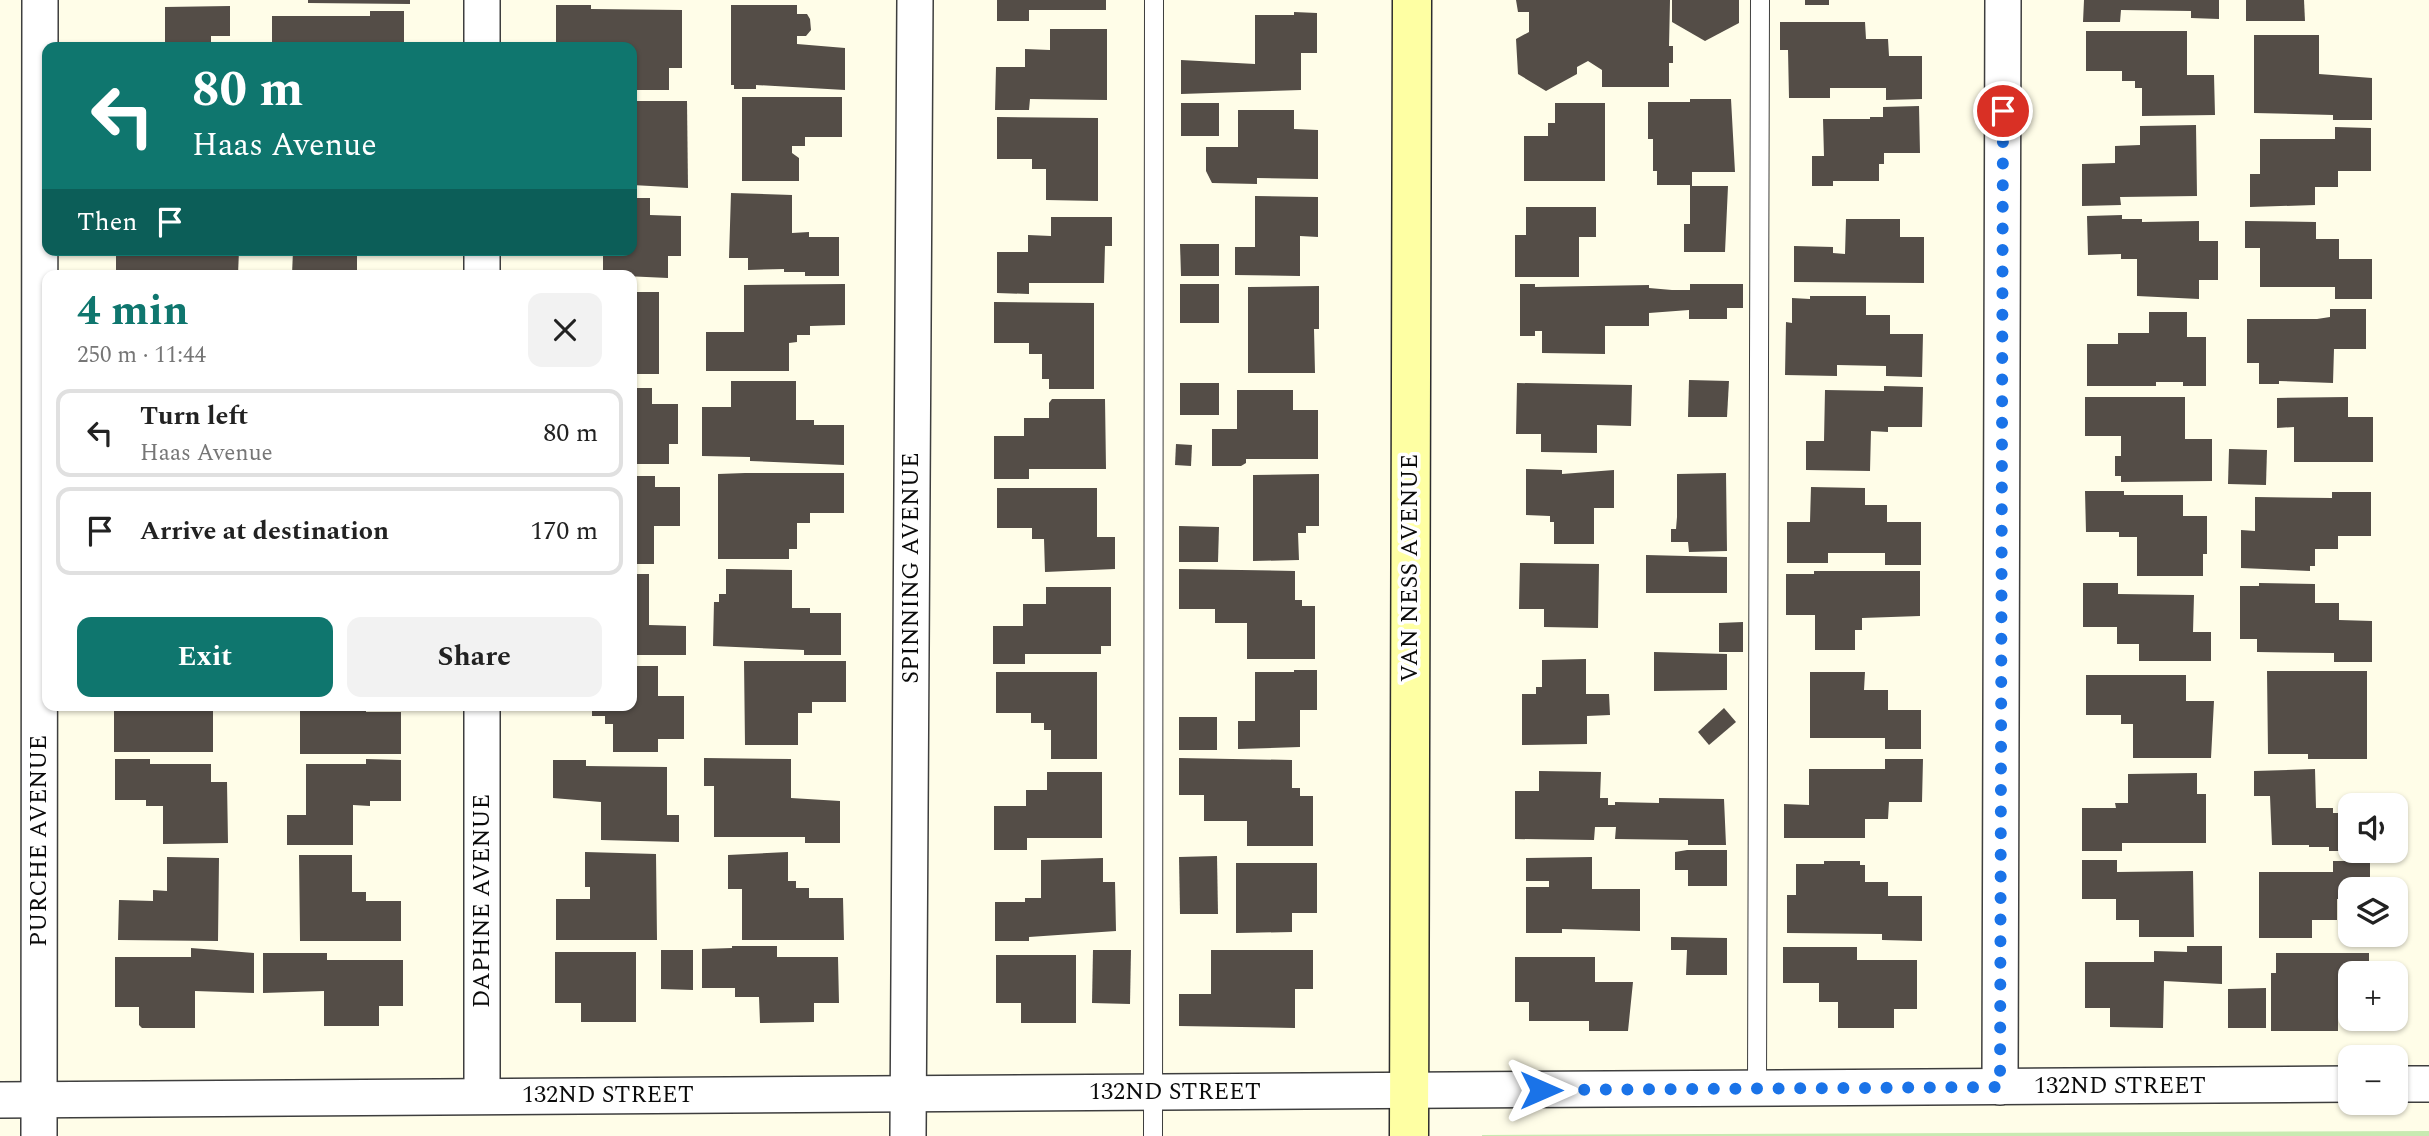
<!DOCTYPE html>
<html lang="en">
<head>
<meta charset="utf-8">
<style>
	body { margin:0; font-family:Spectral,serif; background:#f2f2f2; color:#222; height:100vh; display:flex; flex-direction:column; font-size:26px; white-space:nowrap }
	* { box-sizing:border-box; margin:0 }
	p { font-size:23px; color:#767676 }
	.icon { flex:none; width:38px; height:38px; fill:none; stroke:currentColor; stroke-width:2; stroke-linecap:round; stroke-linejoin:round }
	.map { position:relative; flex:1; overflow:hidden }
	.sheet { position:absolute; left:42px; top:270px; width:595px; height:441px; display:flex; flex-direction:column; background:#fff; border-radius:14px; box-shadow:0 2px 5px #0004 }
	.sheet>* { flex:none }
	.top-card { position:absolute; left:42px; top:42px; width:595px; height:214px; border-radius:14px; box-shadow:0 2px 5px #0004; background:#0f766e; color:#fff; overflow:hidden }
	.fabs { position:absolute; left:2338px; top:793px; display:grid; gap:14px }
	.fabs a { display:grid; place-items:center; width:70px; height:70px; border-radius:14px; background:#fff; box-shadow:0 2px 5px #0004; font-size:35px }
	.pin { position:absolute; display:grid; place-items:center; width:60px; height:60px; color:#fff; margin:-30px; border:4px solid #fff; border-radius:50%; box-shadow:0 2px 7px #0007 }
	.me { position:absolute; width:77px; margin:-38px; rotate:90deg; stroke-linejoin:round; filter:drop-shadow(0 0 5px #0008) }
	.turn { display:flex; align-items:center; gap:24px; height:147px; padding:0 35px; font-size:32px }
	.turn .icon { width:91px; height:91px; stroke-width:2.5 }
	.turn b { display:block; font-size:49px; line-height:60px }
	.then { display:flex; align-items:center; height:66px; padding:0 35px; background:#0003; gap:14px; font-size:26px }
	.round { display:grid; place-items:center; flex:none; width:74px; height:74px; border-radius:14px; background:#f2f2f2 }
	.head { display:flex; align-items:center; justify-content:space-between; height:119px; padding:0 35px }
	h1 { font-size:42px; font-weight:700; line-height:52px; color:#0f766e }
	.cta { display:flex; gap:14px; margin-top:auto; padding:14px 35px }
	.cta a { flex:1; height:80px; border-radius:14px; background:#0f766e; color:#fff; font-size:28px; font-weight:700; line-height:80px; text-align:center }
	.cta a+a { background:#f2f2f2; color:#222 }
	ul { padding:0; list-style:none }
	li { display:flex; align-items:center; gap:21px; height:88px; margin:0 14px 10px; padding:0 21px; border:4px solid #e0e0e0; border-radius:14px }
	li div { flex:1 }
	li b { display:block; font-size:26px }
	li em { font-style:normal }
	.map>svg:first-child { display:block }
	.green { fill:#c8eab1 }
	.building { fill:#544d47 }
	.lines { fill:none; stroke-linecap:round; stroke-linejoin:round }
	.service-casing { stroke:#3e3e3e; stroke-width:20 }
	.minor-casing { stroke:#3e3e3e; stroke-width:38 }
	.secondary-casing { stroke:#2d2d2d; stroke-width:41 }
	.service { stroke:#fff; stroke-width:18 }
	.minor { stroke:#fff; stroke-width:35 }
	.secondary { stroke:#feffa3; stroke-width:38 }
	.route { stroke:#1a73e8; stroke-width:12; stroke-dasharray:0 21.6 }
	.labels { text-anchor:middle; dominant-baseline:central; stroke-width:7; stroke-linejoin:round; paint-order:stroke }
	.street-label { font-size:24px; fill:#0b0b0b; stroke:#fff }
</style>
</head>
<body>
<div class="map">
<svg width="2429" height="1136" viewBox="0 0 2429 1136">
	<rect width="100%" height="100%" fill="#fffde8"/>
	<polygon class="green" points="2429,1131 2429,1136 1482,1136 1482,1135"/>
	<g class="building">
		<polygon points="308,0 410,0 410,4 308,3"/>
		<polygon points="997,0 1106,0 1106,10 1029,10 1029,21 997,21"/>
		<polygon points="1516,0 1670,0 1669,46 1673,46 1673,63 1669,63 1669,87 1602,87 1602,70 1588,61 1577,67 1577,74 1546,91 1518,74 1516,39 1529,32 1529,12 1518,12"/>
		<polygon points="1672,0 1739,0 1739,23 1705,41 1672,22"/>
		<rect x="1805" y="0" width="24" height="5"/>
		<polygon points="2084,0 2219,0 2219,19 2191,18 2191,11 2121,10 2120,22 2083,22"/>
		<polygon points="2246,0 2304,0 2305,21 2246,21"/>
		<polygon points="556,5 591,5 591,9 682,10 682,68 669,68 669,90 632,90 632,47 556,46"/>
		<polygon points="731,5 797,5 797,14 807,14 810,19 811,30 806,36 797,36 797,44 845,48 845,90 756,85 756,89 734,89 734,85 731,85"/>
		<polygon points="230,6 230,36 211,36 211,47 165,47 165,7"/>
		<polygon points="370,11 404,11 404,47 272,47 272,16 370,16"/>
		<polygon points="1294,12 1317,13 1317,53 1301,53 1301,90 1181,94 1181,60 1255,64 1255,15 1294,15"/>
		<polygon points="1780,22 1865,22 1866,39 1888,39 1889,56 1922,56 1922,99 1886,100 1886,88 1830,88 1830,98 1789,98 1788,50 1780,50"/>
		<polygon points="1050,29 1107,29 1107,100 1030,99 1029,110 995,110 996,67 1025,67 1025,49 1050,50"/>
		<polygon points="2086,31 2187,31 2187,75 2214,75 2215,115 2142,116 2142,88 2135,88 2135,81 2122,81 2122,71 2086,71"/>
		<polygon points="2254,35 2319,35 2319,74 2372,78 2372,120 2333,120 2333,115 2254,113"/>
		<polygon points="742,97 842,97 842,137 805,137 805,146 792,146 792,153 799,158 799,181 742,181"/>
		<polygon points="1690,99 1731,99 1735,172 1692,172 1692,186 1728,186 1725,252 1684,252 1684,224 1690,224 1690,185 1657,185 1657,171 1653,171 1653,139 1648,139 1648,102 1690,102"/>
		<polygon points="632,101 687,101 688,188 632,185"/>
		<rect x="1181" y="103" width="38" height="33"/>
		<polygon points="1555,103 1605,103 1605,181 1524,181 1524,136 1548,136 1548,123 1555,123"/>
		<polygon points="1919,106 1920,153 1884,153 1884,164 1879,164 1879,181 1833,181 1833,186 1812,186 1812,156 1824,156 1823,119 1870,119 1870,117 1883,117 1883,107"/>
		<polygon points="1238,110 1294,110 1294,129 1318,130 1318,179 1257,178 1257,184 1212,183 1206,171 1206,147 1238,147"/>
		<polygon points="997,117 1098,118 1098,201 1046,200 1046,169 1032,169 1032,159 997,159"/>
		<polygon points="2196,125 2197,196 2120,197 2121,205 2082,206 2082,164 2115,163 2115,146 2140,145 2140,126"/>
		<polygon points="2335,127 2371,128 2371,171 2338,171 2338,187 2315,187 2315,205 2250,207 2250,174 2260,174 2260,139 2335,139"/>
		<polygon points="731,193 792,195 792,233 809,232 809,237 839,237 839,276 805,276 805,272 784,272 784,269 748,270 748,258 729,258"/>
		<polygon points="1255,196 1318,197 1318,237 1300,236 1300,276 1235,275 1235,247 1255,247"/>
		<polygon points="632,198 650,198 650,215 681,216 681,256 668,256 668,278 603,275 603,250 632,250"/>
		<polygon points="1526,207 1596,207 1596,237 1579,237 1579,277 1515,277 1515,235 1526,235"/>
		<polygon points="2122,215 2122,219 2142,219 2142,222 2199,221 2199,241 2218,241 2218,280 2199,280 2199,299 2137,296 2137,259 2121,259 2121,254 2088,255 2087,216"/>
		<polygon points="1051,217 1112,217 1112,246 1105,246 1104,283 1029,283 1029,294 997,293 997,252 1028,252 1028,235 1051,236"/>
		<polygon points="1846,219 1900,219 1900,237 1924,237 1924,283 1794,282 1794,246 1833,247 1833,253 1845,254"/>
		<polygon points="2245,221 2316,222 2316,239 2339,239 2339,259 2372,259 2372,299 2335,299 2335,287 2260,287 2260,248 2245,248"/>
		<polygon points="1180,244 1219,244 1219,276 1181,276"/>
		<polygon points="116,250 239,250 238,275 116,275"/>
		<polygon points="293,250 357,250 357,275 292,275"/>
		<polygon points="845,284 845,325 810,326 810,335 797,335 797,342 789,343 789,371 706,371 706,332 744,332 744,285"/>
		<rect x="1180" y="284" width="39" height="39"/>
		<polygon points="1520,284 1535,284 1535,287 1649,285 1649,288 1672,290 1690,290 1690,284 1743,284 1743,308 1727,308 1727,319 1689,319 1689,310 1649,313 1649,326 1605,326 1605,354 1542,353 1542,331 1535,331 1535,336 1520,336"/>
		<polygon points="1319,286 1319,329 1314,329 1315,373 1248,373 1248,287"/>
		<rect x="632" y="292" width="27" height="82"/>
		<polygon points="1810,296 1866,296 1866,315 1890,315 1890,334 1923,334 1922,377 1886,376 1886,366 1837,365 1837,376 1785,375 1786,322 1792,323 1792,298 1810,299"/>
		<polygon points="994,302 1094,303 1094,389 1049,389 1049,379 1042,379 1042,354 1029,354 1029,343 994,343"/>
		<polygon points="2330,309 2366,309 2366,349 2334,349 2333,383 2279,381 2279,384 2259,384 2259,363 2247,363 2247,319 2317,319 2330,317"/>
		<polygon points="2149,312 2187,312 2187,337 2206,337 2206,386 2183,386 2183,382 2156,382 2156,386 2087,386 2087,344 2118,344 2118,333 2149,333"/>
		<polygon points="1689,380 1729,381 1727,417 1688,417"/>
		<polygon points="731,381 796,381 796,420 814,420 814,425 844,425 844,465 750,461 750,457 702,456 702,407 731,407"/>
		<rect x="1180" y="383" width="39" height="32"/>
		<polygon points="1517,383 1632,385 1631,426 1597,425 1597,453 1541,452 1541,434 1516,434"/>
		<polygon points="1884,386 1923,387 1922,427 1888,427 1888,432 1871,431 1870,471 1806,470 1806,441 1824,441 1825,390 1884,391"/>
		<polygon points="632,388 652,388 652,404 678,404 678,444 669,444 669,464 632,464"/>
		<polygon points="1237,390 1293,390 1293,410 1318,410 1318,459 1246,459 1246,463 1241,466 1212,466 1212,429 1237,429"/>
		<polygon points="2085,397 2185,397 2185,439 2212,439 2212,481 2121,482 2121,476 2115,476 2115,456 2121,456 2121,436 2085,436"/>
		<polygon points="2348,397 2348,417 2373,417 2373,462 2294,462 2294,427 2277,428 2277,398"/>
		<polygon points="1052,399 1105,399 1106,469 1029,469 1029,479 994,479 994,436 1024,436 1024,418 1049,418 1049,403"/>
		<polygon points="1176,444 1192,445 1191,466 1175,465"/>
		<polygon points="2229,449 2267,450 2266,485 2228,484"/>
		<polygon points="1526,469 1562,470 1562,474 1614,470 1614,508 1594,508 1594,544 1554,544 1554,522 1550,522 1550,516 1526,515"/>
		<polygon points="745,473 844,473 844,513 810,513 810,523 797,523 797,549 789,549 789,559 718,559 718,474"/>
		<polygon points="1726,473 1727,551 1689,552 1688,542 1671,542 1671,529 1676,529 1677,517 1677,474"/>
		<polygon points="1319,474 1319,526 1306,526 1306,533 1298,533 1299,560 1253,561 1253,475"/>
		<polygon points="632,476 655,476 655,487 680,487 680,526 654,526 654,564 632,564"/>
		<polygon points="1811,487 1865,488 1865,505 1887,505 1887,522 1921,522 1921,565 1885,565 1885,553 1828,553 1828,563 1787,563 1787,522 1810,522"/>
		<polygon points="997,488 1097,488 1097,537 1115,537 1115,569 1045,572 1044,539 1032,539 1032,528 997,528"/>
		<polygon points="2085,491 2124,491 2124,495 2183,495 2183,516 2207,516 2207,554 2203,554 2203,576 2137,576 2137,537 2119,537 2119,532 2086,532"/>
		<polygon points="2332,492 2371,492 2371,536 2338,536 2338,549 2315,549 2315,566 2310,566 2310,571 2241,568 2241,530 2255,531 2255,497 2332,498"/>
		<polygon points="1179,526 1219,527 1218,562 1179,562"/>
		<polygon points="1646,555 1727,557 1727,593 1646,593"/>
		<polygon points="1520,563 1599,564 1598,628 1544,627 1544,609 1519,609"/>
		<polygon points="726,569 792,570 792,608 810,608 810,613 841,613 841,655 804,655 804,650 713,646 714,602 719,602 719,594 726,594"/>
		<polygon points="1179,569 1295,571 1295,600 1302,600 1302,606 1315,606 1315,659 1247,659 1247,623 1215,623 1215,609 1179,609"/>
		<polygon points="1814,571 1920,571 1920,616 1862,618 1862,630 1855,630 1855,650 1815,650 1815,615 1786,615 1786,574 1814,574"/>
		<polygon points="632,574 649,574 649,625 686,626 686,655 632,655"/>
		<polygon points="2083,583 2118,583 2118,594 2194,595 2193,632 2211,632 2211,661 2139,661 2139,644 2117,644 2117,627 2083,627"/>
		<polygon points="2259,583 2315,584 2315,603 2339,603 2339,620 2372,621 2372,662 2334,662 2334,653 2257,652 2257,639 2240,639 2240,586 2259,586"/>
		<polygon points="1046,587 1111,587 1111,646 1101,646 1101,654 1025,654 1025,664 993,664 993,626 1023,626 1023,604 1046,604"/>
		<polygon points="1743,622 1743,652 1719,652 1719,623"/>
		<polygon points="1654,652 1727,654 1727,690 1654,691"/>
		<polygon points="1586,659 1586,694 1609,694 1610,715 1587,716 1587,744 1522,745 1522,694 1536,694 1536,687 1542,687 1542,660"/>
		<polygon points="744,661 846,661 846,702 812,702 812,713 798,713 798,745 745,745"/>
		<polygon points="632,666 658,666 658,696 684,696 684,739 658,739 658,752 613,752 613,724 605,724 605,716 592,716 592,705 632,705"/>
		<polygon points="1294,670 1317,670 1317,710 1300,710 1300,747 1238,749 1238,721 1255,721 1255,672 1294,672"/>
		<polygon points="2267,671 2367,671 2367,759 2308,759 2308,754 2268,754"/>
		<polygon points="996,672 1097,672 1097,759 1051,759 1051,730 1044,730 1044,723 1031,723 1031,713 996,713"/>
		<polygon points="1810,672 1865,672 1864,690 1888,690 1888,710 1921,710 1921,749 1885,749 1885,738 1810,738"/>
		<polygon points="2086,675 2186,675 2186,701 2214,701 2211,758 2133,758 2133,724 2121,724 2121,715 2086,715"/>
		<polygon points="148,705 213,705 213,752 114,752 114,711 148,711"/>
		<polygon points="300,705 366,705 366,712 401,712 401,754 300,754"/>
		<polygon points="1724,708 1736,722 1709,745 1698,732"/>
		<rect x="1179" y="717" width="38" height="33"/>
		<polygon points="704,758 791,759 791,798 840,801 840,843 805,843 805,837 714,837 714,786 704,786"/>
		<polygon points="1179,758 1292,760 1292,788 1300,788 1300,796 1313,796 1313,846 1247,846 1247,821 1204,821 1204,795 1179,795"/>
		<polygon points="115,759 150,759 150,764 211,764 211,782 227,782 228,843 163,844 163,806 146,806 146,800 115,800"/>
		<polygon points="366,759 401,760 401,801 370,801 370,806 353,805 353,845 287,845 287,815 306,815 306,764 366,764"/>
		<polygon points="1885,759 1923,759 1922,802 1889,802 1888,819 1865,819 1865,838 1784,838 1784,804 1809,805 1809,769 1885,769"/>
		<polygon points="553,760 586,760 586,766 667,767 667,815 679,815 679,842 601,840 601,802 553,798"/>
		<polygon points="2315,769 2316,808 2333,808 2333,813 2350,813 2350,851 2329,851 2329,847 2309,847 2309,845 2272,845 2270,796 2254,796 2254,771"/>
		<polygon points="1539,771 1601,772 1600,798 1608,798 1608,805 1615,805 1615,802 1659,803 1659,798 1724,799 1726,845 1688,845 1688,840 1615,839 1616,827 1595,827 1594,840 1515,839 1515,791 1539,791"/>
		<polygon points="1047,772 1102,772 1102,838 1027,838 1027,850 994,850 994,806 1026,806 1026,790 1047,790"/>
		<polygon points="2197,773 2197,794 2206,794 2206,843 2122,843 2122,851 2082,851 2082,808 2116,808 2115,803 2128,803 2128,774"/>
		<polygon points="1687,850 1727,850 1727,886 1688,886 1688,870 1675,870 1675,852"/>
		<polygon points="585,852 656,854 657,940 556,940 556,899 590,899 590,887 585,887"/>
		<polygon points="788,852 788,881 796,881 796,888 809,888 809,898 843,898 844,940 742,940 742,889 728,889 728,855"/>
		<polygon points="299,855 352,855 352,892 366,892 366,901 401,901 401,941 300,941"/>
		<polygon points="1217,856 1218,914 1180,914 1179,857"/>
		<polygon points="167,857 219,858 218,941 118,940 119,900 153,901 153,890 167,891"/>
		<polygon points="1592,857 1592,889 1640,889 1640,931 1562,929 1562,933 1526,933 1526,887 1549,887 1549,881 1526,881 1526,858"/>
		<polygon points="1103,858 1103,882 1115,882 1116,931 1029,937 1029,941 995,941 995,902 1025,902 1025,898 1041,898 1041,860"/>
		<polygon points="2082,860 2117,860 2117,872 2193,871 2194,937 2139,937 2139,920 2116,920 2116,899 2082,899"/>
		<polygon points="1824,861 1860,861 1860,865 1865,865 1865,882 1888,882 1888,896 1922,896 1922,941 1882,940 1882,934 1787,933 1787,895 1796,895 1796,864 1824,864"/>
		<polygon points="2333,861 2370,861 2370,889 2350,889 2350,899 2337,899 2337,920 2312,920 2312,938 2259,938 2259,872 2333,872"/>
		<polygon points="1236,863 1317,863 1317,913 1292,913 1292,932 1236,933"/>
		<polygon points="1671,937 1727,938 1727,975 1686,975 1687,950 1671,950"/>
		<polygon points="732,946 777,946 777,957 838,957 839,1003 814,1003 814,1022 760,1023 759,997 735,997 735,988 702,988 702,949 732,948"/>
		<polygon points="2187,946 2222,946 2222,984 2164,981 2163,1028 2110,1027 2110,1008 2085,1008 2085,962 2154,962 2154,951 2187,952"/>
		<polygon points="1783,947 1857,947 1857,960 1917,960 1917,1009 1894,1009 1894,1028 1838,1028 1838,1002 1819,1002 1819,983 1783,983"/>
		<polygon points="191,948 254,953 254,993 195,991 195,1028 142,1028 139,1025 139,1007 115,1007 115,957 191,957"/>
		<polygon points="661,950 693,950 693,990 661,989"/>
		<polygon points="1093,950 1131,950 1130,1004 1092,1003"/>
		<polygon points="1211,950 1313,950 1313,989 1295,989 1295,1028 1179,1026 1179,994 1211,994"/>
		<polygon points="555,952 636,952 636,1022 581,1022 581,1003 555,1003"/>
		<polygon points="263,953 327,953 327,960 403,960 403,1006 379,1006 379,1026 324,1026 324,991 263,993"/>
		<polygon points="2276,953 2369,953 2369,973 2350,973 2350,999 2344,999 2344,1011 2338,1011 2338,1031 2271,1031 2271,973 2276,973"/>
		<polygon points="996,955 1076,955 1076,1023 1021,1023 1021,1003 996,1003"/>
		<polygon points="1515,957 1595,957 1595,982 1633,982 1628,1031 1589,1031 1589,1021 1529,1021 1529,1002 1515,1002"/>
		<polygon points="2266,988 2266,1028 2228,1028 2228,989"/>
	</g>
	<g class="lines">
		<defs>
			<g id="service">
				<polyline points="1757,1088 1760,0"/>
				<polyline points="1153,1136 1154,0"/>
			</g>
			<g id="minor">
				<polyline points="482,47 482,0"/>
				<polyline points="482,275 482,250"/>
				<polyline points="2396,1084 2429,1084"/>
				<polyline points="2000,1087 2003,0"/>
				<polyline points="482,1096 482,705"/>
				<polyline points="0,1100 2350,1084"/>
				<polyline points="39,1136 40,0"/>
				<polyline points="908,1136 915,0"/>
			</g>
			<polyline id="secondary" points="1409,1136 1412,0"/>
		</defs>
		<use href="#service" class="service-casing"/>
		<use href="#minor" class="minor-casing"/>
		<use href="#secondary" class="secondary-casing"/>
		<use href="#service" class="service"/>
		<use href="#minor" class="minor"/>
		<use href="#secondary" class="secondary"/>
	</g>
	<g class="lines">
		<polyline class="route" points="1541,1090 2000,1087 2003,111"/>
	</g>
	<g class="labels">
		<g class="street-label">
			<text transform="translate(911 568) rotate(-90)">SPINNING AVENUE</text>
			<text transform="translate(1410 568) rotate(-90)">VAN NESS AVENUE</text>
			<text transform="translate(39 841) rotate(-90)">PURCHE AVENUE</text>
			<text transform="translate(482 901) rotate(-90)">DAPHNE AVENUE</text>
			<text x="2120" y="1086">132ND STREET</text>
			<text x="1175" y="1092">132ND STREET</text>
			<text x="608" y="1095">132ND STREET</text>
		</g>
	</g>
</svg>
<div class="fabs">
<a><svg class="icon" aria-label="sound" viewBox="0 0 24 24"><path d="M4 9h4l5-4v14l-5-4H4zM17 9q2 3 0 6"/></svg></a>
<a><svg class="icon" aria-label="layers" viewBox="0 0 24 24"><path d="M12 4l9 5-9 5-9-5zM3 14l9 5 9-5"/></svg></a>
<a>+</a>
<a>−</a>
</div>
<div class="pin" style="left:2003px;top:111px;background:#d93025"><svg class="icon" aria-label="arrive" viewBox="0 0 24 24"><path d="M6 21V4h12l-3 4 3 4H6"/></svg></div>
<svg class="me" style="left:1541px;top:1090px" viewBox="-20 -20 40 40"><path d="M0-17L14 15 0 8-14 15z" fill="#1a73e8" stroke="#fff" stroke-width="4"/></svg>
<div class="top-card">
<div class="turn"><svg class="icon" aria-label="left" viewBox="0 0 24 24"><path d="M17 20v-9H6M10 6l-5 5 5 5"/></svg><div><b>80 m</b>Haas Avenue</div></div>
<div class="then">Then<svg class="icon" aria-label="arrive" viewBox="0 0 24 24"><path d="M6 21V4h12l-3 4 3 4H6"/></svg></div>
</div>
<section class="sheet">
<div class="head"><div><h1>4 min</h1><p>250 m · 11:44</p></div><a class="round"><svg class="icon" aria-label="close" viewBox="0 0 24 24"><path d="M6 6l12 12M18 6L6 18"/></svg></a></div>
<ul>
<li><svg class="icon" aria-label="left" viewBox="0 0 24 24"><path d="M17 20v-9H6M10 6l-5 5 5 5"/></svg><div><b>Turn left</b><p>Haas Avenue</p></div><em>80 m</em></li>
<li><svg class="icon" aria-label="arrive" viewBox="0 0 24 24"><path d="M6 21V4h12l-3 4 3 4H6"/></svg><div><b>Arrive at destination</b></div><em>170 m</em></li>
</ul>
<div class="cta"><a>Exit</a><a>Share</a></div>
</section>
</div>
</body>
</html>
